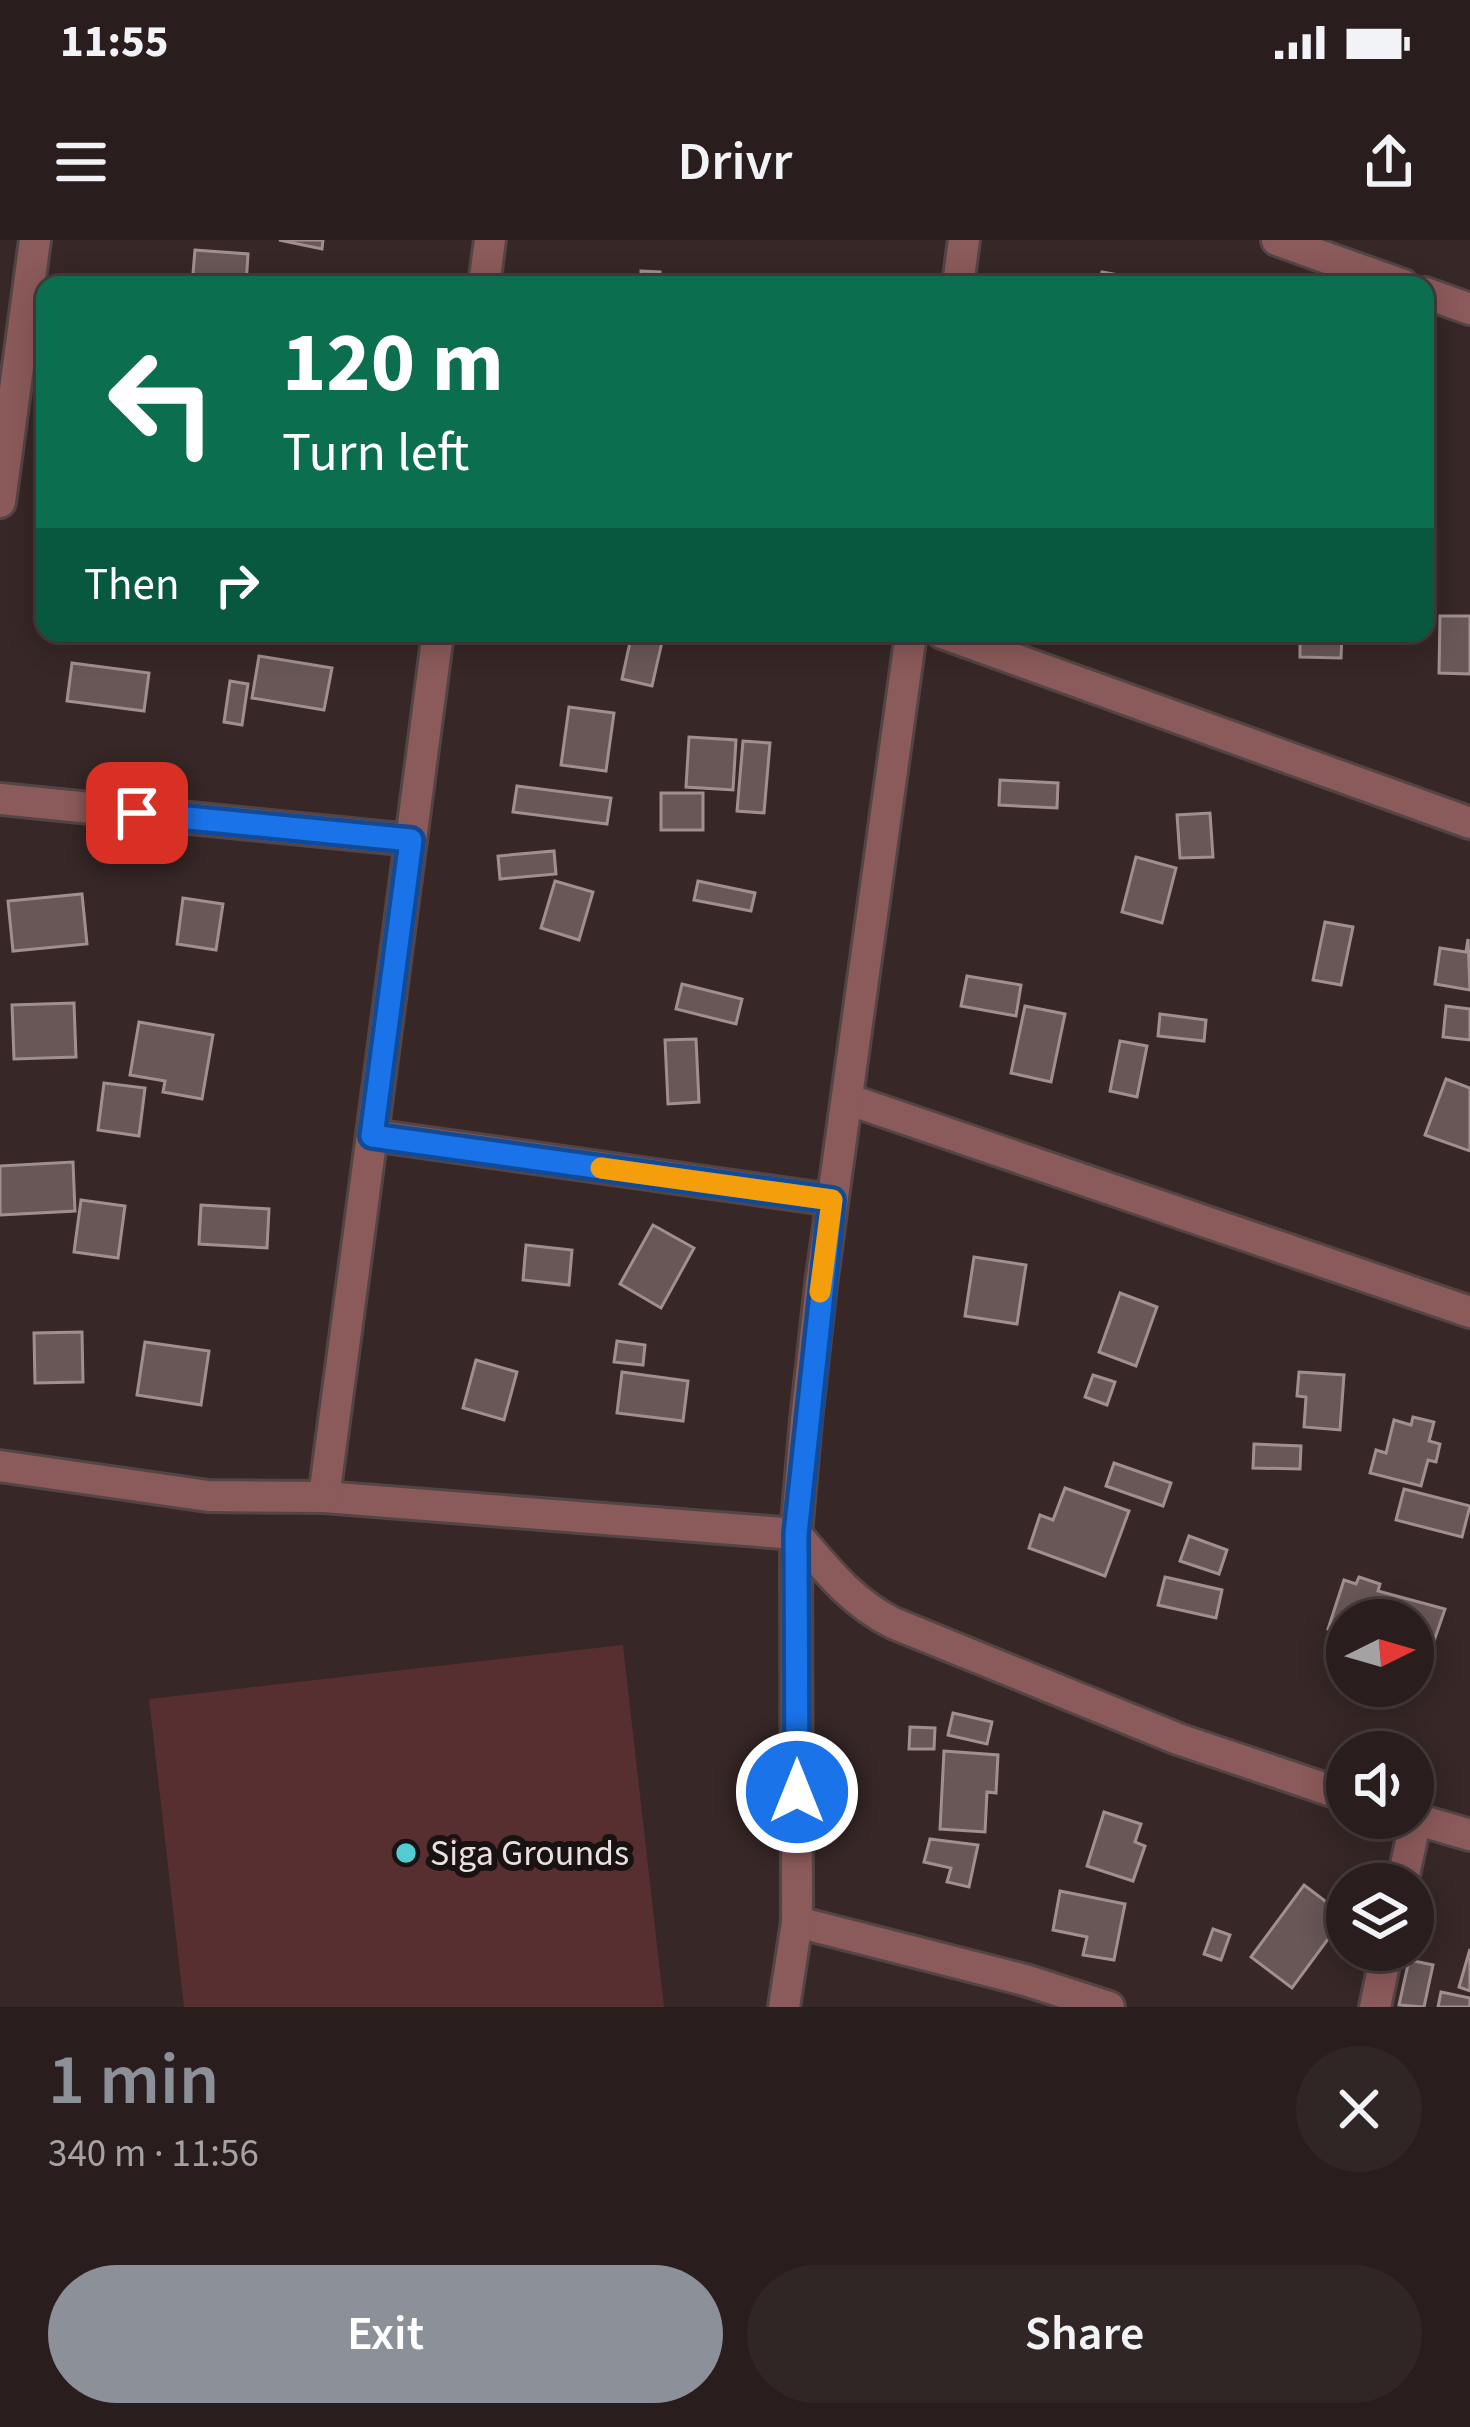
<!DOCTYPE html>
<html lang="en">
<head>
<meta charset="utf-8">
<style>
	body { margin:0; font-family:"Source Sans 3",sans-serif; background:#312626; color:#f1f3f6; height:100vh; display:flex; flex-direction:column; font-size:45px; white-space:nowrap }
	* { box-sizing:border-box; margin:0 }
	p { font-size:39px; color:#a5a2a4 }
	.icon { flex:none; width:66px; height:66px; fill:none; stroke:currentColor; stroke-width:2; stroke-linecap:round; stroke-linejoin:round }
	.map { position:relative; height:1767px; overflow:hidden }
	.side { display:flex; flex-direction:column; background:#291d1d; flex:1 }
	.side>* { flex:none }
	.top-card { position:absolute; left:36px; top:36px; width:1398px; height:366px; border-radius:24px; box-shadow:0 6px 30px #0003,0 0 0 3px #453b3b; background:#0b6e4f; color:#fff; overflow:hidden }
	.needle { width:78px; rotate:85deg }
	.fabs { position:absolute; left:1326px; top:1359px; display:grid; gap:24px }
	.fabs a { display:grid; place-items:center; width:108px; height:108px; border-radius:50%; background:#291d1d; box-shadow:0 6px 30px #0003,0 0 0 3px #453b3b; font-size:60px }
	.pin { position:absolute; display:grid; place-items:center; width:102px; height:102px; color:#fff; margin:-51px; border-radius:24px; box-shadow:0 6px 18px #0006 }
	.me { position:absolute; width:132px; margin:-66px; rotate:0deg; stroke-linejoin:round; filter:drop-shadow(0 0 9px #0008) }
	.turn { display:flex; align-items:center; gap:42px; height:252px; padding:0 48px; font-size:54px }
	.turn .icon { width:156px; height:156px; stroke-width:2.5 }
	.turn b { display:block; font-size:84px; line-height:102px }
	.then { display:flex; align-items:center; height:114px; padding:0 48px; background:#0003; gap:24px; font-size:45px }
	.round { display:grid; place-items:center; flex:none; width:126px; height:126px; border-radius:63px; background:#312626 }
	.headline { display:flex; align-items:center; justify-content:space-between; height:204px; padding:0 48px }
	h1 { font-size:72px; font-weight:600; line-height:90px; color:#8c9099 }
	.action { display:flex; gap:24px; margin-top:auto; padding:24px 48px }
	.action a { flex:1; height:138px; border-radius:72px; background:#8c9099; color:#fff; font-size:48px; font-weight:600; line-height:138px; text-align:center }
	.action a+a { background:#312626; color:#f1f3f6 }
	.status { display:flex; justify-content:space-between; align-items:center; height:84px; padding:0 60px; background:#291d1d; direction:ltr }
	.status svg { height:33px; fill:currentColor }
	header { display:flex; justify-content:space-between; align-items:center; height:156px; padding:0 48px; background:#291d1d; font-size:54px; font-weight:600 }
	.map>svg:first-child { display:block }
	.green { fill:#572f30 }
	.building { fill:#695757; stroke:#a28e8e; stroke-width:3 }
	.lines { fill:none; stroke-linecap:round; stroke-linejoin:round }
	.minor-casing { stroke:#544544; stroke-width:36 }
	.minor { stroke:#8b5a5a; stroke-width:30 }
	.route-casing { stroke:#114b97; stroke-width:30 }
	.route { stroke:#1a73e8; stroke-width:21 }
	.slow { stroke:#f59e0b; stroke-width:21 }
	.poi-dot { fill:#51ccd2; stroke:#191212; stroke-width:4.5 }
	.labels { text-anchor:middle; dominant-baseline:central; stroke-width:12; stroke-linejoin:round; paint-order:stroke }
	.poi-label { font-size:36px; fill:#eae0df; stroke:#191212; text-anchor:start }
</style>
</head>
<body>
<div class="status"><b>11:55</b><svg viewBox="0 0 49 12"><path d="M0 12V9h3v3zM5 12V6h3v6zM10 12V3h3v9zM15 12V0h3v12zM26 1h20v11H26zM47 4h2v5h-2z"/></svg></div>
<header><svg class="icon" aria-label="menu" viewBox="0 0 24 24"><path d="M4 6h16M4 12h16M4 18h16"/></svg>Drivr<svg class="icon" aria-label="share" viewBox="0 0 24 24"><path d="M12 15V3M7 8l5-5 5 5M5 13v7h14v-7"/></svg></header>
<div class="map">
<svg width="1470" height="1767" viewBox="0 0 1470 1767">
	<rect width="100%" height="100%" fill="#372727"/>
	<polygon class="green" points="623,1405 664,1767 184,1767 149,1459"/>
	<g class="building">
		<polygon points="279,0 323,0 322,9"/>
		<polygon points="195,10 248,14 246,45 192,45"/>
		<polygon points="641,31 660,32 660,45 641,45"/>
		<polygon points="1102,32 1130,37 1129,45 1068,45 1070,35 1101,36"/>
		<polygon points="1440,376 1470,376 1470,434 1439,433"/>
		<polygon points="632,393 664,393 652,446 622,439"/>
		<polygon points="1300,393 1342,393 1341,418 1300,417"/>
		<polygon points="259,416 332,428 324,470 252,458"/>
		<polygon points="72,423 149,433 144,471 67,461"/>
		<polygon points="230,441 248,444 242,485 224,482"/>
		<polygon points="569,467 614,473 606,531 561,525"/>
		<polygon points="689,497 736,500 733,550 686,547"/>
		<polygon points="743,501 770,503 764,573 737,571"/>
		<polygon points="1000,540 1058,543 1057,568 999,565"/>
		<polygon points="517,546 611,558 607,584 513,572"/>
		<rect x="661" y="553" width="42" height="37"/>
		<polygon points="1210,573 1213,617 1180,618 1177,575"/>
		<polygon points="554,611 556,634 500,639 498,616"/>
		<polygon points="1136,617 1176,628 1162,683 1122,672"/>
		<polygon points="555,641 593,652 579,700 541,688"/>
		<polygon points="698,641 755,653 751,671 694,660"/>
		<polygon points="82,654 87,704 13,711 8,661"/>
		<polygon points="183,658 223,664 216,710 177,704"/>
		<polygon points="1325,682 1353,687 1341,745 1313,740"/>
		<polygon points="1468,699 1470,750 1435,744 1440,708 1466,712"/>
		<polygon points="967,736 1021,745 1016,776 961,766"/>
		<polygon points="682,744 742,759 736,784 676,769"/>
		<polygon points="74,763 76,817 14,819 12,765"/>
		<polygon points="1025,766 1065,774 1051,842 1011,833"/>
		<polygon points="1446,766 1470,769 1470,800 1443,797"/>
		<polygon points="1160,774 1206,780 1204,801 1158,796"/>
		<polygon points="139,782 213,795 202,859 163,852 165,841 130,835"/>
		<polygon points="696,799 699,862 668,864 665,800"/>
		<polygon points="1120,801 1147,806 1137,857 1110,851"/>
		<polygon points="1446,839 1470,848 1470,911 1425,895"/>
		<polygon points="104,843 145,848 139,896 98,890"/>
		<polygon points="73,922 75,971 0,975 0,926"/>
		<polygon points="81,960 125,966 118,1018 74,1012"/>
		<polygon points="201,965 269,969 267,1008 199,1004"/>
		<polygon points="653,985 694,1008 661,1068 620,1044"/>
		<polygon points="526,1005 572,1010 569,1045 523,1040"/>
		<polygon points="974,1017 1026,1025 1017,1084 965,1076"/>
		<polygon points="1120,1053 1157,1067 1136,1126 1099,1112"/>
		<polygon points="82,1092 83,1142 35,1143 34,1093"/>
		<polygon points="617,1101 645,1105 643,1125 614,1122"/>
		<polygon points="145,1102 209,1111 201,1165 137,1155"/>
		<polygon points="476,1120 517,1132 504,1180 463,1168"/>
		<polygon points="622,1132 688,1141 683,1181 617,1173"/>
		<polygon points="1299,1132 1344,1135 1340,1190 1304,1187 1306,1157 1297,1156"/>
		<polygon points="1093,1135 1115,1142 1107,1165 1085,1157"/>
		<polygon points="1413,1177 1434,1182 1429,1201 1440,1204 1436,1222 1428,1220 1421,1246 1370,1233 1376,1210 1386,1213 1394,1180 1411,1185"/>
		<polygon points="1254,1204 1301,1206 1300,1229 1253,1228"/>
		<polygon points="1114,1223 1171,1243 1163,1266 1106,1246"/>
		<polygon points="1065,1248 1129,1271 1105,1336 1029,1308 1040,1275 1053,1280"/>
		<polygon points="1404,1249 1470,1266 1462,1297 1396,1280"/>
		<polygon points="1189,1296 1227,1310 1219,1334 1180,1321"/>
		<polygon points="1165,1337 1222,1350 1216,1378 1158,1365"/>
		<polygon points="1359,1337 1380,1344 1378,1351 1445,1369 1424,1430 1413,1426 1413,1380 1347,1380 1347,1396 1328,1389 1344,1340 1356,1344"/>
		<polygon points="953,1473 992,1482 987,1504 948,1495"/>
		<polygon points="910,1487 935,1488 934,1509 909,1509"/>
		<polygon points="944,1511 998,1515 996,1553 987,1552 985,1592 940,1589"/>
		<polygon points="1104,1572 1141,1584 1135,1602 1145,1606 1133,1641 1087,1626"/>
		<polygon points="930,1599 978,1605 969,1647 947,1642 951,1628 924,1622"/>
		<polygon points="1304,1645 1345,1676 1292,1748 1251,1717"/>
		<polygon points="1060,1651 1125,1664 1114,1720 1083,1715 1087,1697 1053,1690"/>
		<polygon points="1213,1689 1230,1695 1221,1720 1204,1714"/>
		<polygon points="1470,1709 1470,1751 1459,1747"/>
		<polygon points="1409,1720 1433,1725 1424,1767 1399,1765"/>
		<polygon points="1441,1752 1470,1758 1470,1767 1438,1767"/>
	</g>
	<g class="lines">
		<defs>
			<g id="minor">
				<polyline points="1277,0 1403,45"/>
				<polyline points="484,45 490,0"/>
				<polyline points="958,45 964,0"/>
				<polyline points="1425,53 1470,69"/>
				<polyline points="0,262 35,0"/>
				<polyline points="942,393 1470,583"/>
				<polyline points="0,559 411,600 438,393"/>
				<path d="M 411,600 L 324,1257 L 796,1294 C 826,1329 851,1362 893,1383 L 1178,1499 L 1347,1556"/>
				<polyline points="847,859 1470,1072"/>
				<polyline points="372,895 832,960"/>
				<polyline points="0,1226 208,1256 324,1257"/>
				<polyline points="1412,1578 1470,1595"/>
				<polyline points="1402,1644 1416,1579"/>
				<polyline points="797,1682 1025,1740 1109,1767"/>
				<polyline points="784,1767 797,1682 796,1294 806,1180 821,1044 911,393"/>
				<polyline points="1375,1767 1387,1710"/>
			</g>
		</defs>
		<use href="#minor" class="minor-casing"/>
		<use href="#minor" class="minor"/>
	</g>
	<g class="lines">
		<defs>
			<polyline id="route" points="137,573 411,600 372,896 832,960 796,1294 797,1552"/>
		</defs>
		<use href="#route" class="route-casing"/>
		<use href="#route" class="route"/>
		<polyline class="slow" points="601,928 832,960 820,1052"/>
	</g>
	<circle class="poi-dot" cx="406" cy="1613" r="12"/>
	<g class="labels">
		<g class="poi-label">
			<text x="430" y="1613">Siga Grounds</text>
		</g>
	</g>
</svg>
<div class="fabs">
<a><svg class="needle" viewBox="-14 -14 28 28"><path d="M0-13l5 13h-10z" fill="#e53935"/><path d="M0 13l5-13h-10z" fill="#a5a2a4"/></svg></a>
<a><svg class="icon" aria-label="sound" viewBox="0 0 24 24"><path d="M4 9h4l5-4v14l-5-4H4zM17 9q2 3 0 6"/></svg></a>
<a><svg class="icon" aria-label="layers" viewBox="0 0 24 24"><path d="M12 4l9 5-9 5-9-5zM3 14l9 5 9-5"/></svg></a>
</div>
<div class="pin" style="left:137px;top:573px;background:#d93025"><svg class="icon" aria-label="arrive" viewBox="0 0 24 24"><path d="M6 21V4h12l-3 4 3 4H6"/></svg></div>
<svg class="me" style="left:797px;top:1552px" viewBox="-20 -20 40 40"><circle r="17" fill="#1a73e8" stroke="#fff" stroke-width="3"/><path d="M0-11L8 9 0 5-8 9z" fill="#fff"/></svg>
<div class="top-card">
<div class="turn"><svg class="icon" aria-label="left" viewBox="0 0 24 24"><path d="M17 20v-9H6M10 6l-5 5 5 5"/></svg><div><b>120 m</b>Turn left</div></div>
<div class="then">Then<svg class="icon" aria-label="right" viewBox="0 0 24 24"><path d="M7 20v-9h11M14 6l5 5-5 5"/></svg></div>
</div>
</div>
<section class="side">
<div class="headline"><div><h1>1 min</h1><p>340 m · 11:56</p></div><a class="round"><svg class="icon" aria-label="close" viewBox="0 0 24 24"><path d="M6 6l12 12M18 6L6 18"/></svg></a></div>
<div class="action"><a>Exit</a><a>Share</a></div>
</section>
</body>
</html>
